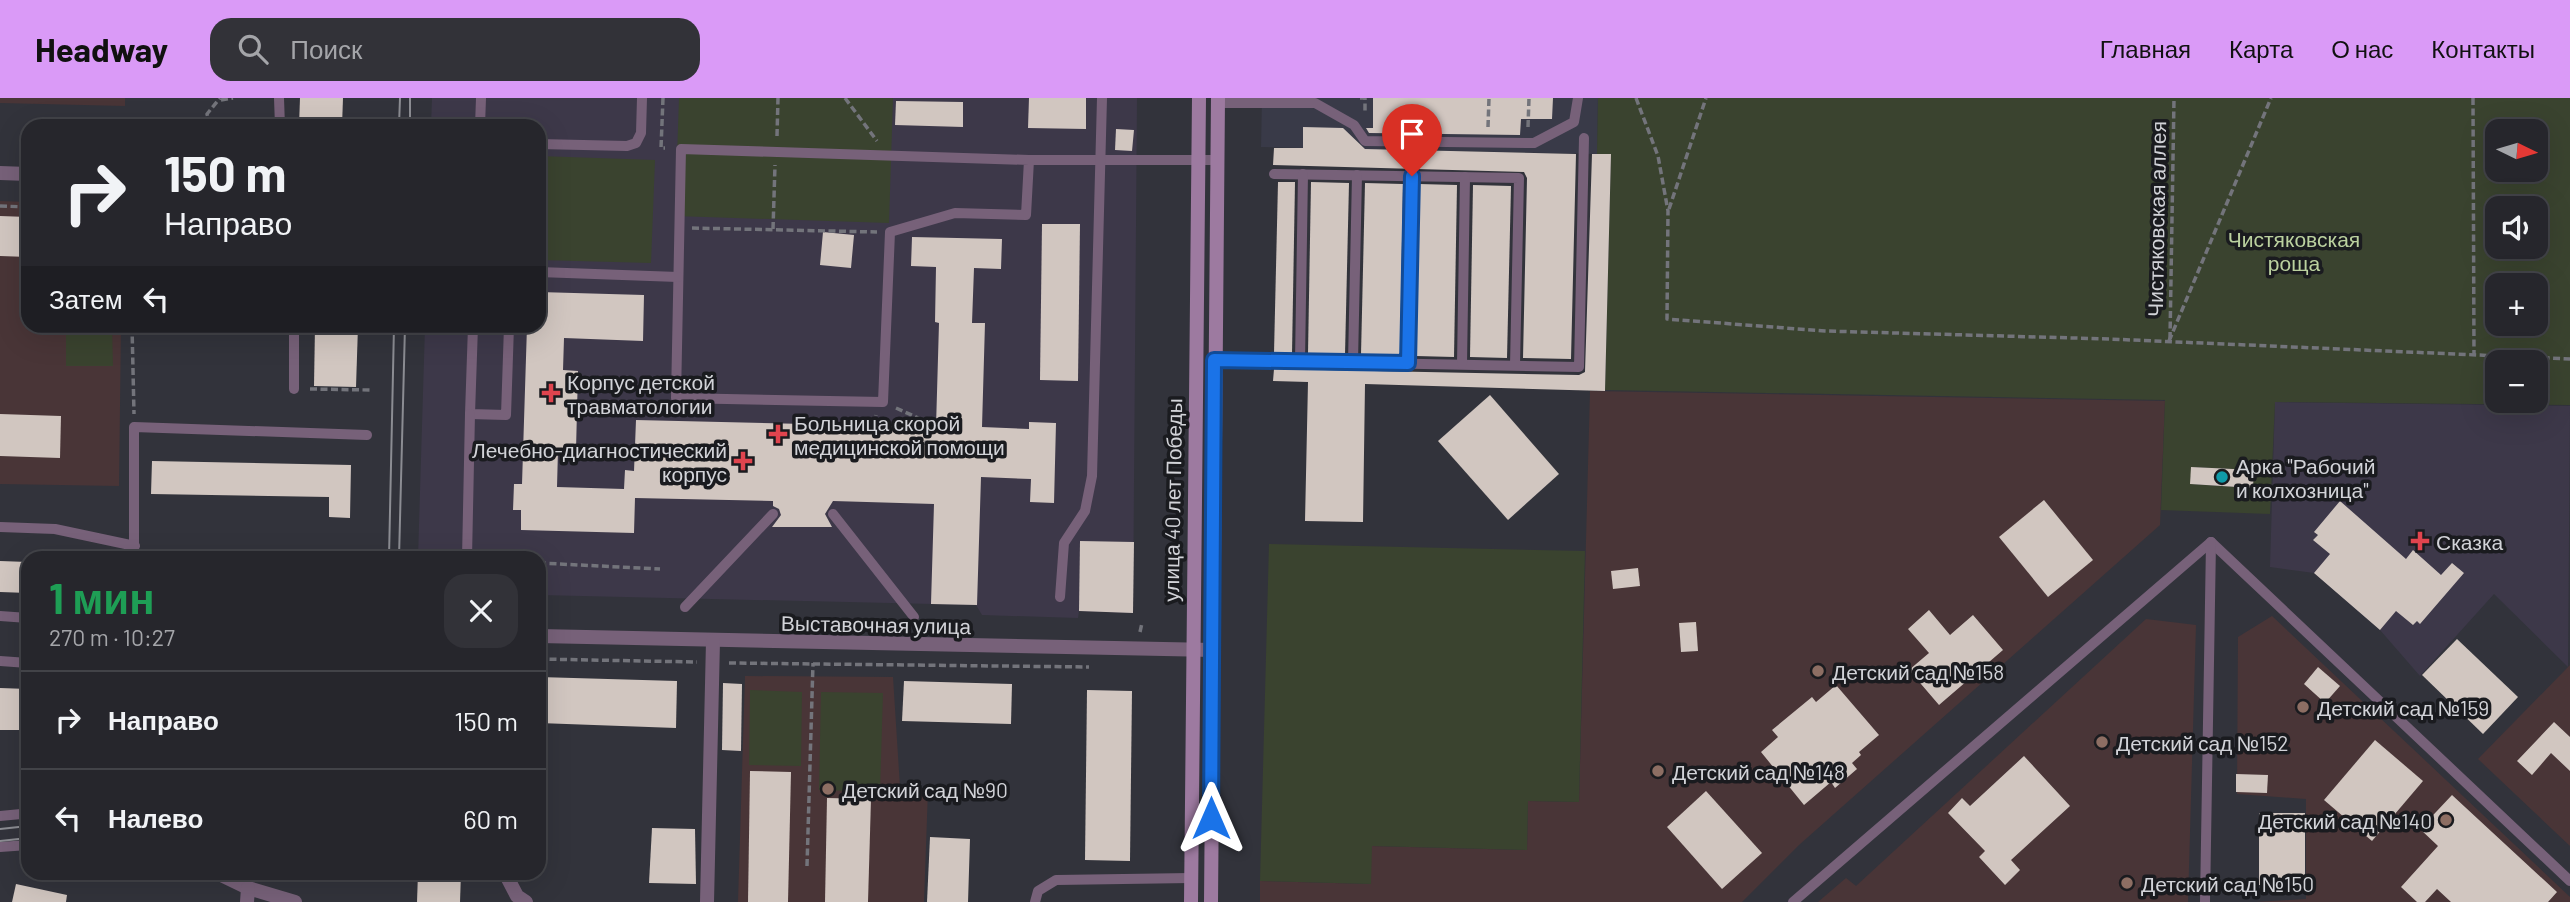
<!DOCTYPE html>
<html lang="ru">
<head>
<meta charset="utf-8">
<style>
	body { margin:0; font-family:Barlow,sans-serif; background:#323238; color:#f1f3f6; height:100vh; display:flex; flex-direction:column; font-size:26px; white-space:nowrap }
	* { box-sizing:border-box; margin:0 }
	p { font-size:23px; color:#a4a5a9 }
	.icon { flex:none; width:38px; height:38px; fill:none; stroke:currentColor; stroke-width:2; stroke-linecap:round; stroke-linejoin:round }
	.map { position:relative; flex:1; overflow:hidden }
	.drawer { position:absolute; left:21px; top:453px; width:525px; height:329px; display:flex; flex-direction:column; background:#26262c; border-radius:21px; box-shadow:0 7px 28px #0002,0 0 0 2px #424348 }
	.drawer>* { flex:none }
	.top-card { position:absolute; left:21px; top:21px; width:525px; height:214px; border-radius:21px; box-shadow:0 7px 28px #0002,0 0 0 2px #424348; background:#26262c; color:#f1f3f6; overflow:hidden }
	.needle { width:46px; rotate:95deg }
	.controls { position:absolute; left:2485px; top:21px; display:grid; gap:14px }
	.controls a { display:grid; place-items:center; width:63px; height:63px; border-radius:14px; background:#26262c; box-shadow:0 7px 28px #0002,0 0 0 2px #424348; font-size:35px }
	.pin { position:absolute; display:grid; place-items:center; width:60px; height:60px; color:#fff; margin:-72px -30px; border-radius:50% 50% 50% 0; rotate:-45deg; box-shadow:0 0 7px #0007 }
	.pin .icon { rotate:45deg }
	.me { position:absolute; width:77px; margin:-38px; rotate:0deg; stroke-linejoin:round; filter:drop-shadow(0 0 5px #0008) }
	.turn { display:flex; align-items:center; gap:24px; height:147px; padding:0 28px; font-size:32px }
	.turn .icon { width:91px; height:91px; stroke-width:2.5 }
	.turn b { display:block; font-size:49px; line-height:60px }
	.then { display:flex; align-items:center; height:66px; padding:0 28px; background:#0003; gap:14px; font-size:26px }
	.round { display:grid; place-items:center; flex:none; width:74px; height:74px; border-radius:21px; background:#323238 }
	.head { display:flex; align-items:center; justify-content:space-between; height:119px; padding:0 28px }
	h1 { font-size:42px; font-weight:700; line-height:52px; color:#1e9e55 }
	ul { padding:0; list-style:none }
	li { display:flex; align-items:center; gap:21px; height:98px; padding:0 28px; border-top:2px solid #424348 }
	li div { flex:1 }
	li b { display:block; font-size:26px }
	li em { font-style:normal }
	header { display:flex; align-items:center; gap:42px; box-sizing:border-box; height:98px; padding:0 35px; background:#da9af7; color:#111 }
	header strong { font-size:33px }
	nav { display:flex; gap:38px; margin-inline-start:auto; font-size:24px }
	.search { width:490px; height:63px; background:#323238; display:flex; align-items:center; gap:18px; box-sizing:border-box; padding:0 24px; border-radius:21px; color:#a4a5a9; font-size:26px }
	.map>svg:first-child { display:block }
	.built { fill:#393a48 }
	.education { fill:#493537 }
	.medical { fill:#3d3849 }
	.green { fill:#3a432f; fill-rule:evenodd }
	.building { fill:#d1c6c0 }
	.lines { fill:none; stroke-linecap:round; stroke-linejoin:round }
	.path { stroke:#73747b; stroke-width:3.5; stroke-dasharray:7 3.5; stroke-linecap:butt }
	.service { stroke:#776179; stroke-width:10 }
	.minor { stroke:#776179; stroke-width:14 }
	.secondary { stroke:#9d7aa0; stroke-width:14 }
	.tram { stroke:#8c8d93; stroke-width:2 }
	.route-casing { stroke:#114b97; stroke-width:18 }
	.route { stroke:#1a73e8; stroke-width:12 }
	.health-dot { fill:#e0444e; stroke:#1a1b1f; stroke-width:2.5 }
	.culture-dot { fill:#0f9aa8; stroke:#1a1b1f; stroke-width:2.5 }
	.education-dot { fill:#8d6e63; stroke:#1a1b1f; stroke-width:2.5 }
	.labels { text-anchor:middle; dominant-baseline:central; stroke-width:7; stroke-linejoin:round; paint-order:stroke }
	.street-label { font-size:21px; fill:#d2d3d8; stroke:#1a1b1f }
	.park-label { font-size:21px; fill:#bbd19f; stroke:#1a1b1f }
	.poi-label { font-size:21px; fill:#d2d3d8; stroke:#1a1b1f; text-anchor:start }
</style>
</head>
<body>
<header>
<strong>Headway</strong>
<div class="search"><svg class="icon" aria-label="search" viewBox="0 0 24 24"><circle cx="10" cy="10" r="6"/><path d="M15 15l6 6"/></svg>Поиск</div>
<nav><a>Главная</a><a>Карта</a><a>О нас</a><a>Контакты</a></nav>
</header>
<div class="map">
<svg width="2570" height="804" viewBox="0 0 2570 804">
	<rect width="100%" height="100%" fill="#32333b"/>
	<polygon class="built" points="1262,0 1598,0 1597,56 1261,49"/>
	<g class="education">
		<polygon points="0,0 125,0 125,8 0,5"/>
		<polygon points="0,103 28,104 28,228 121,228 119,388 0,386"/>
		<polygon points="1590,293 2165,303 2160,427 1799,747 1742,804 1260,804 1260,783 1371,786 1371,748 1527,752 1528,703 1579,704"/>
		<polygon points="2272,518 2570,799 2570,804 2255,804 2306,801 2306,701 2237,696 2238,539"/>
		<polygon points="2146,521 2196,527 2188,804 1818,804 1846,780 1856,788"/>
		<polygon points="2570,567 2570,748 2478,661"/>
		<polygon points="745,578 893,579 900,689 928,692 924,804 738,804"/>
	</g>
	<g class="medical">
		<polygon points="432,0 1137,0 1133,515 1079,513 1078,520 982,517 976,507 539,497 539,460 418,460 425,228 539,228 539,28 431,28"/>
		<polygon points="2275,304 2570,308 2568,569 2494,496 2420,578 2380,532 2314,475 2270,469"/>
	</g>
	<g class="green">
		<polygon points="679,0 893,0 889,125 675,118"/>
		<path d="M 1598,0 L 2570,0 L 2570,307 L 2275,304 L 2270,416 L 2161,412 L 2165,302 L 1605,292 L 1611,57 L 1597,56 ZM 2497,33 L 2536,33 L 2536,72 L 2497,72 ZM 2497,110 L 2536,110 L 2536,149 L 2497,149 ZM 2497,187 L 2536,187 L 2536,226 L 2497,226 ZM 2497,264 L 2536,264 L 2536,303 L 2497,303 ZM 2191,369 L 2253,372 L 2252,390 L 2191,386 Z"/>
		<polygon points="539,58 655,62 651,165 539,162"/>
		<polygon points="66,228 112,228 113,268 66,268"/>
		<polygon points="1269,446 1585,453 1579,704 1528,703 1527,752 1372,748 1371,786 1260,783"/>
		<polygon points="750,592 802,594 801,668 749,667"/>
		<polygon points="821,594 883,595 880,694 819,692"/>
	</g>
	<g class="building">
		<polygon points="300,0 343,0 342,28 299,28"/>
		<polygon points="1029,0 1086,0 1086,31 1028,30"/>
		<polygon points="1373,0 1553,0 1552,21 1521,21 1520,37 1369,35 1366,30 1373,30"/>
		<polygon points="896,3 963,4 963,29 895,27"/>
		<polygon points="1303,29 1343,30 1365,51 1576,56 1571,261 1523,260 1527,80 1524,74 1273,67 1274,50 1303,50"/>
		<polygon points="1116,31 1134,32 1132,53 1115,52"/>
		<polygon points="1592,56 1611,56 1605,293 1365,286 1363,424 1305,423 1308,284 1273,283 1274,271 1579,277 1585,274"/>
		<polygon points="1278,84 1295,84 1292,256 1274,255"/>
		<polygon points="1311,84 1349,85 1345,257 1308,256"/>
		<polygon points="1365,85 1403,86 1400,258 1361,257"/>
		<polygon points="1419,86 1457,87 1454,259 1416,258"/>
		<polygon points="1473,87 1511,88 1507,260 1470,259"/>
		<polygon points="0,118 28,119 28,159 0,158"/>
		<polygon points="1042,126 1080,126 1078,283 1040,282"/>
		<polygon points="823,134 854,137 851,170 820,167"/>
		<polygon points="912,139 1002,141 1001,171 974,170 972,225 985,225 982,329 1029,331 1029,324 1056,325 1054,405 1030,404 1031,381 981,379 977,507 931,506 934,406 833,403 825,416 832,429 772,429 781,417 779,411 773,408 773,403 635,400 634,435 521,432 521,412 513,412 514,386 522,386 527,228 539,228 539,194 644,197 643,243 564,240 563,272 578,273 576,352 558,352 557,389 624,391 625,372 634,373 636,322 936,329 939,225 935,224 936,169 911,168"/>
		<polygon points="315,228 358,228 356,289 314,288"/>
		<polygon points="1490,297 1559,376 1508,422 1438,343"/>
		<polygon points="0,316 61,318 60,360 0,358"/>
		<polygon points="152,363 351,367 350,420 329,419 329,399 151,396"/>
		<polygon points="2191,369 2254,372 2253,390 2190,386"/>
		<polygon points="2044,402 2093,462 2048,499 1999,439"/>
		<polygon points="2340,403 2406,461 2413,452 2441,477 2452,465 2464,475 2420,526 2417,523 2413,527 2396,513 2380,532 2314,475 2330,456 2313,442 2318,437 2314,434"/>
		<polygon points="1080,443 1134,444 1133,515 1079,513"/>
		<polygon points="0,463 28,464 28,495 0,494"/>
		<polygon points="1638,470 1640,488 1613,491 1611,473"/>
		<polygon points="1929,512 1950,537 1973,517 2003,552 1939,607 1909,572 1929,555 1908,531"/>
		<polygon points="1696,524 1698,553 1681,554 1679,525"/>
		<polygon points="2457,541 2518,599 2483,636 2422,577"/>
		<polygon points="2318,569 2340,588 2325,605 2304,586"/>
		<polygon points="539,579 677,583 676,630 539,625"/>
		<polygon points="904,583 1012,586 1011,626 902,623"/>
		<polygon points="723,585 742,586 741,653 722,652"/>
		<polygon points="1836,587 1879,637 1859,654 1861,657 1852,665 1857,671 1835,690 1831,684 1804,707 1761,654 1778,639 1772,632 1812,599 1816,604"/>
		<polygon points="0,590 28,591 28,632 0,632"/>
		<polygon points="1087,592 1132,593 1130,763 1085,762"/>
		<polygon points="2554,624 2570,639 2570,673 2551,655 2532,677 2517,663"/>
		<polygon points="2375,642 2423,683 2372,743 2324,702"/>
		<polygon points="2024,658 2070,708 2011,762 2020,772 2005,787 1979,759 1985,753 1948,715 1962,700 1970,708"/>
		<polygon points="750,673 791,674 788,804 748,804"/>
		<polygon points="2236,676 2268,677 2267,695 2236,694"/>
		<polygon points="1706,693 1762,755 1722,791 1667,729"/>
		<polygon points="2452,697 2557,794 2548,804 2451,804 2437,791 2425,804 2417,804 2401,789 2438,748 2420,731"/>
		<polygon points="827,700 871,701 868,804 825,804"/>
		<rect x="2259" y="715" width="46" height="72"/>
		<polygon points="652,730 695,731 696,786 649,785"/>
		<polygon points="930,739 970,741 968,804 927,804"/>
		<polygon points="418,775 461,775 460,804 417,804"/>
		<polygon points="16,786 67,797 66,804 12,804"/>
	</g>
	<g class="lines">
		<g class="path">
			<polyline points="663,0 661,50 665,50"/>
			<polyline points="845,0 877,43"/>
			<polyline points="1360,0 1365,0 1365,16"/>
			<polyline points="1636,0 1658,58 1668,113 1667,221 1825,233 2109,241 2570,261"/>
			<polyline points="2473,0 2474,256"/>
			<polyline points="221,2 233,0"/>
			<polyline points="210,28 207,16 220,0"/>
			<polyline points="1488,29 1489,0"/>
			<polyline points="1528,29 1529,0"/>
			<polyline points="777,38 778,0"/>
			<polyline points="0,108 28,109"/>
			<polyline points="1669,111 1706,0"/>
			<polyline points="692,130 877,134"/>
			<polyline points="773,131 775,67"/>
			<polyline points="132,228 134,316"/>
			<polyline points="2170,241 2174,0"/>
			<polyline points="2169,243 2271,0"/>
			<polyline points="310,291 370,292"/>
			<polyline points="896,310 927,324 926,347"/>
			<polyline points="875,328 876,317"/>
			<polyline points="539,465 660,471"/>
			<polyline points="1140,534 1142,525"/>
			<polyline points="539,561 697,564"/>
			<polyline points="729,565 1089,569"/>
			<polyline points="807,768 813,565"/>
		</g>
		<g class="service">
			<polyline points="279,0 280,28"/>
			<polyline points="1218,5 1315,5 1354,27 1365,43 1534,45 1574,24 1578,0"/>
			<polyline points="480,28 481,0"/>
			<polyline points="539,46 627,48 636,45 641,35 642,0"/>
			<polyline points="1029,62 1026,117 955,115 890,134 883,304 676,300 681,51 1029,62 1217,62"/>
			<polyline points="1274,76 1519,80 1515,267"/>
			<polyline points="539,174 678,179"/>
			<polyline points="473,228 470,316 506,317 509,228"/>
			<polyline points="1214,262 1579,269 1584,40"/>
			<polyline points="1300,263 1303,76"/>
			<polyline points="1353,264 1357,77"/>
			<polyline points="1408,265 1411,78"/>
			<polyline points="1462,266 1465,79"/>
			<polyline points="294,291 294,228"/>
			<polyline points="833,416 914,519"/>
			<polyline points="0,429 55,431 135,448"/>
			<polyline points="2211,444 2570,783"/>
			<polyline points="134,460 134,329 367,337"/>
			<polyline points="467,460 470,316"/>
			<polyline points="1060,499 1064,445 1085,413 1092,378 1102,0"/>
			<polyline points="685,509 773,416"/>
			<polyline points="0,518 28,520"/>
			<polyline points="0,563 28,565"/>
			<polyline points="0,718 21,716"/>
			<polyline points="0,749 28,747"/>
			<polyline points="1035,804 1038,793 1056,782 1191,780"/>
			<polyline points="1793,804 2211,444"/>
			<polyline points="2205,804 2211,444"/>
		</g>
		<g class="minor">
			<polyline points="0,75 28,76"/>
			<polyline points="539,538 1213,552"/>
			<polyline points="217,775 248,790 295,804"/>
			<polyline points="505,775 517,798 526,804"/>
			<polyline points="247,804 248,790"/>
			<polyline points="707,804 713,543"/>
		</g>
		<g class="secondary">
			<polyline points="1191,804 1199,0"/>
			<polyline points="1211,804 1218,0"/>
		</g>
		<g class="tram">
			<polyline points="399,28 400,0"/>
			<polyline points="410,28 410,0"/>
			<polyline points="389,460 394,228"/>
			<polyline points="399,460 405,228"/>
			<polyline points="0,731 28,728"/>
			<polyline points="0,743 28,740"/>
		</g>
	</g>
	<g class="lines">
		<defs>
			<polyline id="route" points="1211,720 1214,262 1408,265 1412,78"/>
		</defs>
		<use href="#route" class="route-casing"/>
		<use href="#route" class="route"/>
	</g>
	<g class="health-dot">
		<path d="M547.5 284.5h7v7h7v7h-7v7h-7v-7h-7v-7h7z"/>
		<path d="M774.5 325.5h7v7h7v7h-7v7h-7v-7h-7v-7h7z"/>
		<path d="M739.5 352.5h7v7h7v7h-7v7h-7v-7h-7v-7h7z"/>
		<path d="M2416.5 432.5h7v7h7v7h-7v7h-7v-7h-7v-7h7z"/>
	</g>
	<circle class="culture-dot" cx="2222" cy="379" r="7"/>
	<g class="education-dot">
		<circle cx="1818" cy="573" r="7"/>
		<circle cx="2303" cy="609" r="7"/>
		<circle cx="2102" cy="644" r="7"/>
		<circle cx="1658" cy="673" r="7"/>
		<circle cx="828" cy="691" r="7"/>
		<circle cx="2446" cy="722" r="7"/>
		<circle cx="2127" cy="785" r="7"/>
	</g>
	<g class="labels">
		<g class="street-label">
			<text transform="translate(2156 121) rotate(-89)">Чистяковская аллея</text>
			<text transform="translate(1172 402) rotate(-89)">улица 40 лет Победы</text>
			<text transform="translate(876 526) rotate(1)">Выставочная улица</text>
		</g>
		<g class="park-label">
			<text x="2294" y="140">Чистяковская<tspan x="2294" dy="24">роща</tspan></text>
		</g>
		<g class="poi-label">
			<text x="567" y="283">Корпус детской<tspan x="567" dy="24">травматологии</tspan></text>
			<text x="794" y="324">Больница скорой<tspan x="794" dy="24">медицинской помощи</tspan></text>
			<text x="727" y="351" text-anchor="end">Лечебно-диагностический<tspan x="727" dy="24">корпус</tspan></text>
			<text x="2236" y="367">Арка "Рабочий<tspan x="2236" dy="24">и колхозница"</tspan></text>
			<text x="2436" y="443">Сказка</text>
			<text x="1832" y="573">Детский сад №158</text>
			<text x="2317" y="609">Детский сад №159</text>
			<text x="2116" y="644">Детский сад №152</text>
			<text x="1672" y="673">Детский сад №148</text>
			<text x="842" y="691">Детский сад №90</text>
			<text x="2432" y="722" text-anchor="end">Детский сад №140</text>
			<text x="2141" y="785">Детский сад №150</text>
		</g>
	</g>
</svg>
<div class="controls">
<a><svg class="needle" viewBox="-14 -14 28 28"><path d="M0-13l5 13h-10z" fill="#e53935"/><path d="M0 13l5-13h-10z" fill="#a4a5a9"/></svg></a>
<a><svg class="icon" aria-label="sound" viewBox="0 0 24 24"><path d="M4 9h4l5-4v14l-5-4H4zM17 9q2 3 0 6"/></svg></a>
<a>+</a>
<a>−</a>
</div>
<div class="pin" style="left:1412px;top:78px;background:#d93025"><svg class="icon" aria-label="arrive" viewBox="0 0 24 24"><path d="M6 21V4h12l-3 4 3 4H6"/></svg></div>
<svg class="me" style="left:1211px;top:720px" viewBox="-20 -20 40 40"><path d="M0-17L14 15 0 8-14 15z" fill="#1a73e8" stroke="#fff" stroke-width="4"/></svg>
<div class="top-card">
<div class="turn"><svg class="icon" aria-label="right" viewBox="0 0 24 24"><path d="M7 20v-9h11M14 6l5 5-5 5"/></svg><div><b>150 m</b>Направо</div></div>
<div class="then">Затем<svg class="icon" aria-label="left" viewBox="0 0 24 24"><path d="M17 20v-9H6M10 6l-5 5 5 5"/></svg></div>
</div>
<section class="drawer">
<div class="head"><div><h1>1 мин</h1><p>270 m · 10:27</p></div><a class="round"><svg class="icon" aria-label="close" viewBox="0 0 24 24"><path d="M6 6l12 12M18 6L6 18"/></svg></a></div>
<ul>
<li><svg class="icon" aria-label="right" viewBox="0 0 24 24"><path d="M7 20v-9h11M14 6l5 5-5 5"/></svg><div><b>Направо</b></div><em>150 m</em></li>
<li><svg class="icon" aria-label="left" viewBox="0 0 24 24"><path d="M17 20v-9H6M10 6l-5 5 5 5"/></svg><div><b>Налево</b></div><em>60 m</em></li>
</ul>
</section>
</div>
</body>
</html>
